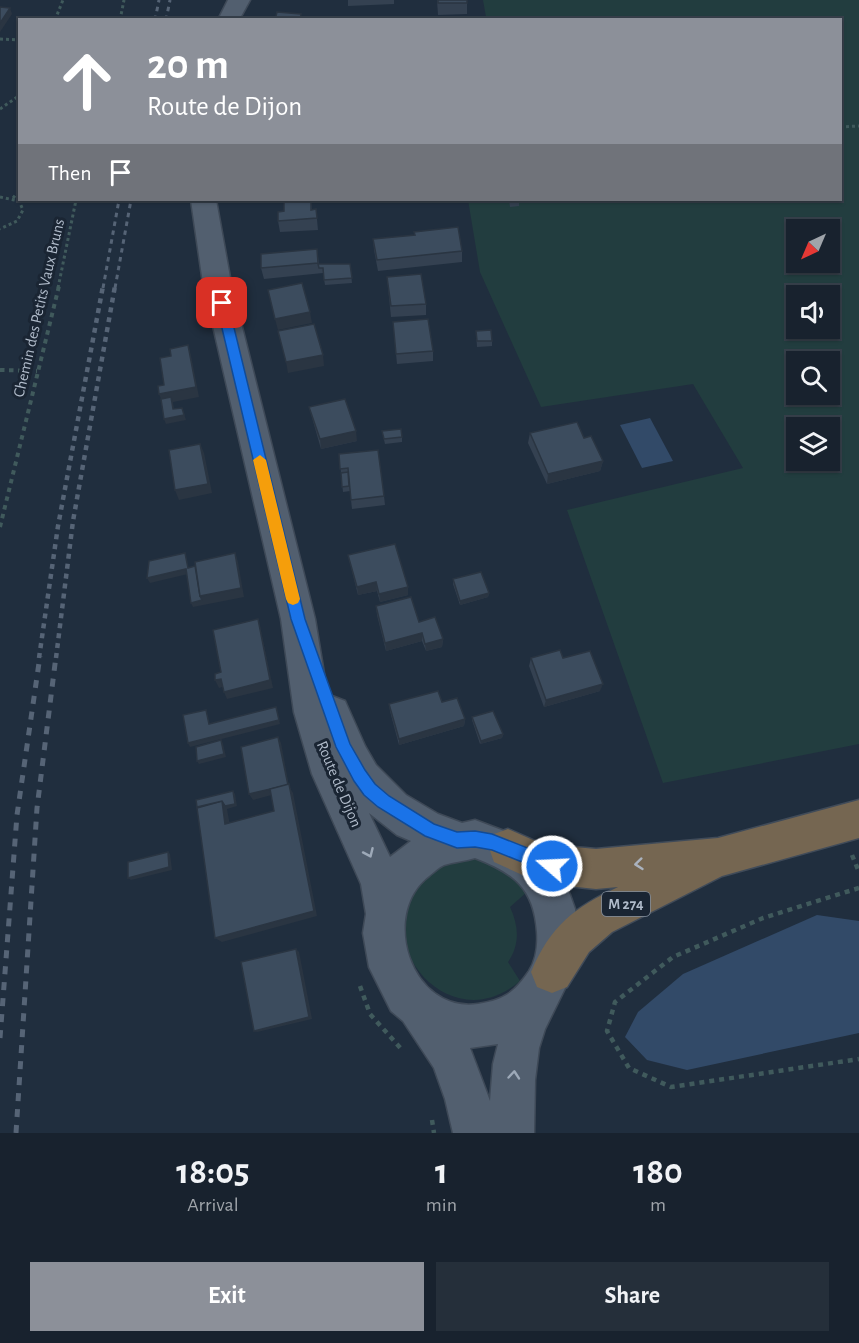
<!DOCTYPE html>
<html lang="en">
<head>
<meta charset="utf-8">
<style>
	body { margin:0; font-family:"Alegreya Sans",sans-serif; background:#252f3a; color:#f1f3f6; height:100vh; display:flex; flex-direction:column; font-size:22px; white-space:nowrap }
	* { box-sizing:border-box; margin:0 }
	p { font-size:20px; color:#9fa4aa }
	.icon { flex:none; width:33px; height:33px; fill:none; stroke:currentColor; stroke-width:2; stroke-linecap:round; stroke-linejoin:round }
	.map { position:relative; height:1133px; overflow:hidden }
	.details { display:flex; flex-direction:column; background:#18222e; flex:1 }
	.details>* { flex:none }
	.guide { position:absolute; left:18px; top:18px; width:824px; height:183px; border-radius:0px; box-shadow:0 2px 4px #0004,0 0 0 2px #363f4a; background:#8c9099; color:#fff; overflow:hidden }
	.needle { width:39px; rotate:224deg }
	.fabs { position:absolute; left:786px; top:219px; display:grid; gap:12px }
	.fabs a { display:grid; place-items:center; width:54px; height:54px; border-radius:0px; background:#18222e; box-shadow:0 2px 4px #0004,0 0 0 2px #363f4a; font-size:30px }
	.pin { position:absolute; display:grid; place-items:center; width:51px; height:51px; color:#fff; margin:-26px; border-radius:12px; box-shadow:0 3px 9px #0006 }
	.me { position:absolute; width:66px; margin:-33px; rotate:289deg; stroke-linejoin:round; filter:drop-shadow(0 0 4px #0008) }
	.turn { display:flex; align-items:center; gap:21px; height:126px; padding:0 30px; font-size:27px }
	.turn .icon { width:78px; height:78px; stroke-width:2.5 }
	.turn b { display:block; font-size:42px; line-height:51px }
	.then { display:flex; align-items:center; height:57px; padding:0 30px; background:#0003; gap:12px; font-size:22px }
	.eta { display:flex; justify-content:space-evenly; align-items:center; height:102px; text-align:center }
	.eta b { font-size:36px; font-weight:700; line-height:42px }
	.action { display:flex; gap:12px; margin-top:auto; padding:12px 30px }
	.action a { flex:1; height:69px; border-radius:0px; background:#8c9099; color:#fff; font-size:24px; font-weight:700; line-height:69px; text-align:center }
	.action a+a { background:#252f3a; color:#f1f3f6 }
	.map>svg:first-child { display:block }
	.green { fill:#223d3f; fill-rule:evenodd }
	.water { fill:#324a68 }
	.lines { fill:none; stroke-linecap:round; stroke-linejoin:round }
	.major-casing { stroke:#3e4957; stroke-width:3 }
	.highway-casing { stroke:#404b59; stroke-width:3 }
	.path-far2 { stroke:#405a5c; stroke-width:3; stroke-dasharray:3 3; stroke-linecap:butt }
	.path-far1 { stroke:#405a5c; stroke-width:4; stroke-dasharray:4.5 4.5; stroke-linecap:butt }
	.path { stroke:#405a5c; stroke-width:4.5; stroke-dasharray:5 5; stroke-linecap:butt }
	.major { fill:#525f6f; fill-rule:evenodd }
	.highway { fill:#756651; fill-rule:evenodd }
	.rail-far2 { stroke:#566476; stroke-width:3; stroke-dasharray:4.5 4.5; stroke-linecap:butt }
	.rail-far1 { stroke:#566476; stroke-width:4.5; stroke-dasharray:5 5; stroke-linecap:butt }
	.rail { stroke:#566476; stroke-width:5; stroke-dasharray:8 8; stroke-linecap:butt }
	.wall { fill:#344151 }
	.shaded-wall { fill:#2a3542 }
	.building { fill:#3c4c5e; stroke:#2a3542; stroke-width:1.5 }
	.oneway { stroke:#9da9b8 }
	.oneway2 { stroke:#aab2be }
	.route { fill:#1a73e8; stroke:#114b97; stroke-width:1.5 }
	.slow { fill:#f59e0b }
	.labels { text-anchor:middle; dominant-baseline:central; stroke-width:6; stroke-linejoin:round; paint-order:stroke }
	.shield { fill:#1a2533; stroke:#838e9d; stroke-width:1.5 }
	.shield-label { font-size:15px; font-weight:bold; fill:#b0bbca }
	.street-label { font-size:16px; fill:#b0bbca; stroke:#1a2533 }
</style>
</head>
<body>
<div class="map">
<svg width="859" height="1133" viewBox="0 0 859 1133">
	<rect width="100%" height="100%" fill="#202e3e"/>
	<g class="green">
		<path d="M 483,0 L 859,0 L 859,744 L 663,783 L 567,510 L 743,468 L 693,384 L 541,407 L 480,272 L 468,200 L 840,200 L 840,20 L 459,20 L 486,17 ZM 796,230 L 830,230 L 830,262 L 796,262 ZM 796,296 L 830,296 L 830,328 L 796,328 ZM 796,362 L 830,362 L 830,394 L 796,394 ZM 796,428 L 830,428 L 830,460 L 796,460 Z"/>
		<path d="M 460,858 C 492,859 507,867 527,892 L 510,907 C 519,926 520,945 508,962 L 520,981 C 450,1042 365,941 422,883 C 436,869 441,864 460,858 Z"/>
	</g>
	<g class="water">
		<polygon points="650,418 673,461 642,468 620,425"/>
		<polygon points="817,915 859,921 859,1033 687,1070 647,1060 625,1037 638,1012 683,974"/>
	</g>
	<g class="lines">
		<defs>
			<g id="major">
				<polygon points="228,0 250,0 239,20 218,20"/>
				<path d="M 191,200 L 216,200 L 231,283 L 315,619 L 328,698 L 332,696 L 345,701 L 365,746 L 376,765 L 406,795 L 438,814 L 462,823 L 475,820 L 528,840 L 555,864 L 570,895 L 575,909 L 579,943 L 571,976 L 545,1029 L 539,1048 L 535,1080 L 534,1133 L 453,1133 L 445,1099 L 434,1068 L 403,1021 L 391,1011 L 369,967 L 363,933 L 366,914 L 361,884 L 312,774 L 294,712 L 281,619 L 203,283 ZM 369,813 L 397,835 L 411,841 L 390,857 ZM 475,858 C 514,873 534,888 537,932 C 538,945 536,960 529,971 C 514,993 504,1000 478,1004 C 411,1014 379,914 429,876 C 434,872 439,867 444,865 C 454,862 465,861 475,858 ZM 498,1044 L 493,1064 L 490,1101 L 470,1048 Z"/>
			</g>
			<path id="highway" d="M 859,800 L 859,838 L 722,876 L 612,932 L 589,952 L 567,987 L 552,993 L 537,987 L 531,972 C 551,925 574,908 618,887 L 596,889 L 540,883 L 494,862 L 489,848 L 494,834 L 508,829 L 542,844 L 596,849 L 718,838 Z"/>
		</defs>
		<use href="#major" class="major-casing"/>
		<use href="#highway" class="highway-casing"/>
		<g class="path-far2">
			<polyline points="55,20 63,0"/>
			<polyline points="120,20 124,0"/>
			<polyline points="0,39 20,40"/>
			<polyline points="0,109 20,95"/>
			<polyline points="840,127 859,126"/>
			<polyline points="0,197 19,201 23,210 17,221 0,229"/>
			<polyline points="13,198 20,190"/>
			<polyline points="58,288 76,200"/>
		</g>
		<g class="path-far1">
			<polyline points="0,370 37,371"/>
			<polyline points="0,527 59,286"/>
		</g>
		<g class="path">
			<polyline points="852,855 859,872"/>
			<polyline points="859,888 763,918 673,957 615,1002 607,1031 629,1068 671,1087 859,1059"/>
			<polyline points="360,986 370,1014 403,1051"/>
			<polyline points="432,1120 434,1133"/>
		</g>
		<use href="#major" class="major"/>
		<use href="#highway" class="highway"/>
		<g class="rail-far2">
			<polyline points="155,20 159,0"/>
			<polyline points="166,20 170,0"/>
			<polyline points="103,288 119,200"/>
			<polyline points="115,288 131,200"/>
		</g>
		<g class="rail-far1">
			<polyline points="39,658 58,526 103,286"/>
			<polyline points="56,658 73,521 115,286"/>
		</g>
		<g class="rail">
			<polyline points="0,1038 17,815 40,656"/>
			<polyline points="16,1133 37,808 56,656"/>
		</g>
	</g>
	<g class="wall">
		<polygon points="348,0 394,0 394,4 348,6"/>
		<polygon points="437,0 467,0 467,14 438,15"/>
		<polygon points="284,200 311,200 312,210 316,209 318,230 280,232 278,221 284,211"/>
		<polygon points="340,200 370,200 370,201 341,203"/>
		<polygon points="509,200 519,200 519,206 510,207"/>
		<polygon points="414,232 462,251 462,262 378,271 374,250 373,239 414,235"/>
		<polygon points="317,249 319,264 350,264 352,283 325,285 323,273 264,279 261,268"/>
		<polygon points="387,277 426,304 426,315 391,317"/>
		<polygon points="393,322 433,351 433,361 397,364"/>
		<polygon points="476,331 492,341 492,346 477,347"/>
		<polygon points="309,407 357,441 321,449"/>
		<polygon points="382,431 402,437 402,442 385,444"/>
		<polygon points="530,433 584,438 603,461 600,471 547,484 528,443"/>
		<polygon points="339,454 384,496 385,505 352,509 350,491 343,492"/>
		<polygon points="348,555 408,595 380,602 377,591 358,595"/>
		<polygon points="453,579 489,593 488,597 460,605 453,584"/>
		<polygon points="376,606 419,622 443,639 442,647 426,651 422,641 386,651 377,615"/>
		<polygon points="531,658 563,658 600,691 544,707 529,666"/>
		<polygon points="442,702 465,719 464,726 399,745 390,711 389,704"/>
		<polygon points="472,717 503,734 502,738 480,744 472,720"/>
	</g>
	<g class="shaded-wall">
		<polygon points="10,8 12,14 0,32 0,23"/>
		<polygon points="310,312 312,323 278,330 275,319"/>
		<polygon points="188,345 191,356 199,397 173,402 175,415 163,404 159,394"/>
		<polygon points="323,355 324,366 288,373 286,362"/>
		<polygon points="182,408 186,420 166,424 164,419"/>
		<polygon points="356,431 357,441 321,449 320,439"/>
		<polygon points="200,444 204,453 212,493 179,500 175,490"/>
		<polygon points="603,461 600,471 547,484 548,474"/>
		<polygon points="235,553 238,562 244,597 193,607 191,603 200,596"/>
		<polygon points="186,569 188,574 150,583 147,578"/>
		<polygon points="376,582 377,591 358,595 357,587"/>
		<polygon points="408,587 408,595 380,602 379,594"/>
		<polygon points="489,593 488,597 460,605 460,601"/>
		<polygon points="258,619 260,627 273,688 227,699 224,692"/>
		<polygon points="422,633 422,641 386,651 385,643"/>
		<polygon points="443,639 442,647 426,651 425,644"/>
		<polygon points="221,679 225,686 219,688 215,680"/>
		<polygon points="603,684 600,691 544,707 546,700"/>
		<polygon points="276,707 280,724 190,747 188,743"/>
		<polygon points="465,719 464,726 399,745 399,739"/>
		<polygon points="503,734 502,738 480,744 481,741"/>
		<polygon points="278,737 281,743 289,786 293,793 317,916 222,942 215,938 290,790 253,800 249,794"/>
		<polygon points="221,740 223,744 226,757 199,764 197,761"/>
		<polygon points="233,791 235,794 237,806 227,809 231,831 225,824 222,801"/>
		<polygon points="168,852 170,854 172,870 131,880 128,878"/>
		<polygon points="296,949 299,952 312,1019 257,1032 254,1031"/>
	</g>
	<g class="building">
		<rect x="438" y="0" width="29" height="3"/>
		<polygon points="0,7 10,8 0,23"/>
		<polygon points="277,12 301,14 300,20 275,20"/>
		<polygon points="284,200 311,200 311,210 316,209 317,218 278,221 278,212 284,211"/>
		<polygon points="458,227 462,251 377,260 373,239 415,235 414,232"/>
		<polygon points="317,249 318,263 261,268 261,254"/>
		<polygon points="318,264 350,264 352,278 324,280 323,268 319,268"/>
		<polygon points="421,274 426,304 391,306 387,277"/>
		<polygon points="302,283 310,312 275,319 268,290"/>
		<polygon points="428,319 433,351 396,354 393,322"/>
		<polygon points="314,324 323,355 286,362 278,331"/>
		<polygon points="491,330 492,341 477,341 476,331"/>
		<polygon points="188,345 196,387 159,394 158,386 164,385 160,358 171,356 170,349"/>
		<polygon points="171,397 173,409 182,408 184,415 164,419 161,399"/>
		<polygon points="345,399 356,431 320,439 309,407"/>
		<polygon points="577,422 584,438 591,436 603,461 548,474 530,433"/>
		<polygon points="401,429 402,437 384,439 382,431"/>
		<polygon points="200,444 208,484 175,490 169,450"/>
		<polygon points="378,450 384,496 351,500 348,468 340,469 339,454"/>
		<polygon points="348,472 349,486 342,487 341,473"/>
		<polygon points="395,544 408,587 379,594 376,582 357,587 348,555"/>
		<polygon points="185,553 188,568 195,566 200,596 202,600 191,603 186,569 147,578 149,561"/>
		<polygon points="235,553 241,588 200,596 195,562"/>
		<polygon points="481,572 489,593 460,601 453,579"/>
		<polygon points="411,597 419,622 435,617 443,639 425,644 422,633 385,643 376,606"/>
		<polygon points="258,619 270,680 224,692 221,679 215,680 215,674 221,672 213,630"/>
		<polygon points="560,650 563,658 590,651 603,684 546,700 531,658"/>
		<polygon points="438,691 442,702 457,698 465,719 399,739 389,704"/>
		<polygon points="276,707 279,720 188,743 183,715 206,710 209,724"/>
		<polygon points="493,711 503,734 481,741 472,717"/>
		<polygon points="278,737 288,785 249,794 241,747"/>
		<polygon points="221,740 224,754 197,761 196,747"/>
		<polygon points="289,784 314,911 215,938 197,808 222,801 225,824 274,811 270,789"/>
		<polygon points="233,791 235,804 225,806 222,801 197,807 196,800"/>
		<polygon points="168,852 169,867 128,878 128,862"/>
		<polygon points="296,949 309,1017 254,1031 241,962"/>
	</g>
	<defs><path id="oneway-chevron" d="M-2-3.5L2.5 0L-2 3.5" fill="none" stroke-width="1.6" stroke-linecap="round" stroke-linejoin="round" transform="scale(1.5)"/></defs>
	<g class="oneway">
		<use href="#oneway-chevron" transform="translate(369 853) rotate(66)"/>
		<use href="#oneway-chevron" transform="translate(514 1075) rotate(-85)"/>
	</g>
	<use class="oneway2" href="#oneway-chevron" transform="translate(639 864) rotate(174)"/>
	<polygon class="route" points="222,299 228,303 305,619 350,744 365,770 375,784 389,796 434,824 457,832 475,831 492,834 558,860 560,866 558,871 552,874 492,850 475,847 457,848 425,836 378,807 364,795 354,781 336,747 291,619 216,303"/>
	<polygon class="slow" points="260,455 266,460 300,599 298,603 293,605 288,603 286,599 253,460"/>
	<g class="labels">
		<rect class="shield" x="602" y="892" width="48" height="24" rx="4.5"/>
		<g class="shield-label">
			<text x="626" y="904">M 274</text>
		</g>
		<g class="street-label">
			<text transform="translate(39 308) rotate(-77)">Chemin des Petits Vaux Bruns</text>
			<text transform="translate(339 784) rotate(67)">Route de Dijon</text>
		</g>
	</g>
</svg>
<div class="fabs">
<a><svg class="needle" viewBox="-14 -14 28 28"><path d="M0-13l5 13h-10z" fill="#e53935"/><path d="M0 13l5-13h-10z" fill="#9fa4aa"/></svg></a>
<a><svg class="icon" aria-label="sound" viewBox="0 0 24 24"><path d="M4 9h4l5-4v14l-5-4H4zM17 9q2 3 0 6"/></svg></a>
<a><svg class="icon" aria-label="search" viewBox="0 0 24 24"><circle cx="10" cy="10" r="6"/><path d="M15 15l6 6"/></svg></a>
<a><svg class="icon" aria-label="layers" viewBox="0 0 24 24"><path d="M12 4l9 5-9 5-9-5zM3 14l9 5 9-5"/></svg></a>
</div>
<div class="pin" style="left:222px;top:303px;background:#d93025"><svg class="icon" aria-label="arrive" viewBox="0 0 24 24"><path d="M6 21V4h12l-3 4 3 4H6"/></svg></div>
<svg class="me" style="left:552px;top:866px" viewBox="-20 -20 40 40"><circle r="17" fill="#1a73e8" stroke="#fff" stroke-width="3"/><path d="M0-11L8 9 0 5-8 9z" fill="#fff"/></svg>
<div class="guide">
<div class="turn"><svg class="icon" aria-label="ahead" viewBox="0 0 24 24"><path d="M12 20V5M6 11l6-6 6 6"/></svg><div><b>20 m</b>Route de Dijon</div></div>
<div class="then">Then<svg class="icon" aria-label="arrive" viewBox="0 0 24 24"><path d="M6 21V4h12l-3 4 3 4H6"/></svg></div>
</div>
</div>
<section class="details">
<div class="eta">
<div><b>18:05</b><p>Arrival</p></div>
<div><b>1</b><p>min</p></div>
<div><b>180</b><p>m</p></div>
</div>
<div class="action"><a>Exit</a><a>Share</a></div>
</section>
</body>
</html>
